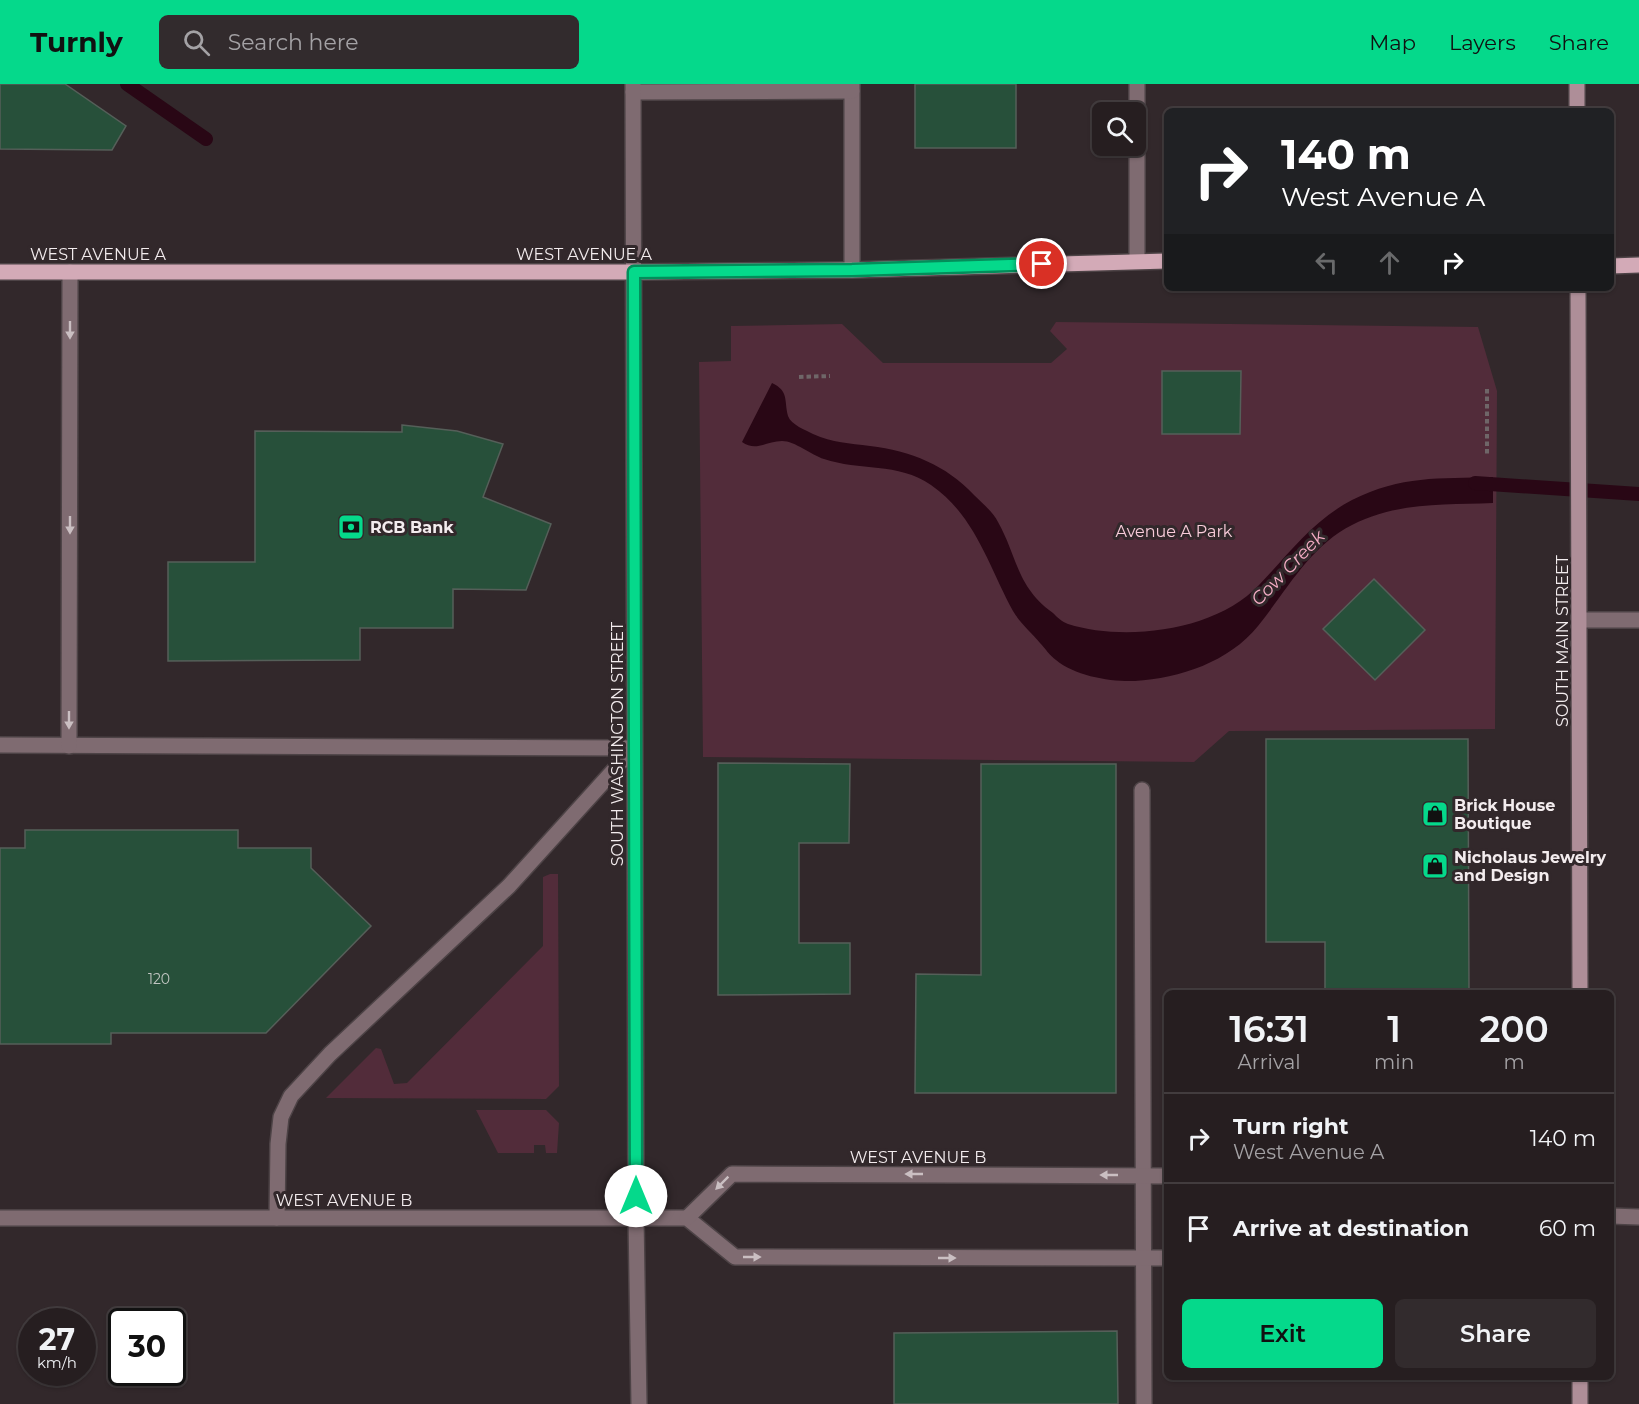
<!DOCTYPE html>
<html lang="en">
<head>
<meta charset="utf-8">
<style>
	body { margin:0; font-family:Montserrat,sans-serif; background:#322b2d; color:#f1f3f6; height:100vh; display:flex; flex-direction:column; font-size:22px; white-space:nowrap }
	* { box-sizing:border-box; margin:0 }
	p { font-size:20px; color:#a4a2a5 }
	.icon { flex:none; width:33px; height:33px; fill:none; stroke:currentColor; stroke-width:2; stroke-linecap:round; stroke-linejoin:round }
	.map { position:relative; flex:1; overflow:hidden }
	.sheet { position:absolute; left:1164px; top:906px; width:450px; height:390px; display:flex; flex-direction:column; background:#261e20; border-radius:9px; box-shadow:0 2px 4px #0004,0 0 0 2px #423c3e }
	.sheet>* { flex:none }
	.banner { position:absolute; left:1164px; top:24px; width:450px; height:183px; border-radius:9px; box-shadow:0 2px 4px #0004,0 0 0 2px #423c3e; background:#202124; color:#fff; overflow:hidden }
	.fabs { position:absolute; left:1092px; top:18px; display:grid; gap:12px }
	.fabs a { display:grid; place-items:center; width:54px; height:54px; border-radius:9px; background:#261e20; box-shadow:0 2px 4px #0004,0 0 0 2px #423c3e; font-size:30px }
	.speed { position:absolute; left:18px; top:1224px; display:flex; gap:12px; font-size:30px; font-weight:700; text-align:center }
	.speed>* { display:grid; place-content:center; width:78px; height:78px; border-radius:50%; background:#261e20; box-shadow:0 2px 4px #0004,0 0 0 2px #423c3e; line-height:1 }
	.speed small { font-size:15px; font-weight:400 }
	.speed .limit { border:3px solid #111; border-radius:9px; background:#fff; color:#111 }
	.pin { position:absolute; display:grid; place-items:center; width:51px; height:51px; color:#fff; margin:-26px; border:3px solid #fff; border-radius:50%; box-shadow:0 2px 6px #0007 }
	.me { position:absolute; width:66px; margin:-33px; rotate:0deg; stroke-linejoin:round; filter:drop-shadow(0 0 4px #0008) }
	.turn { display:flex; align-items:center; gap:21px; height:126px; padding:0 18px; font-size:27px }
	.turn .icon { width:78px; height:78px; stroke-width:2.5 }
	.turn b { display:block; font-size:42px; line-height:51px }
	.lanes { display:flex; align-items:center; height:57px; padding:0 18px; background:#0003; justify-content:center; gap:30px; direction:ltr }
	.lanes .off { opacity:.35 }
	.eta { display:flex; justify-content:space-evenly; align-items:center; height:102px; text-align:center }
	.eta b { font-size:36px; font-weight:600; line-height:42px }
	.cta { display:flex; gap:12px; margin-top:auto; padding:12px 18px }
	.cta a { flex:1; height:69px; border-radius:9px; background:#05d98b; color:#111; font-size:24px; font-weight:600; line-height:69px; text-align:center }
	.cta a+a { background:#322b2d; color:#f1f3f6 }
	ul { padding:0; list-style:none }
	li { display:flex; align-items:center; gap:18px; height:90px; padding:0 18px; border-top:2px solid #423c3e }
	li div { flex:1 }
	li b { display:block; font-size:22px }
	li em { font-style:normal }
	header { display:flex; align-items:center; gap:36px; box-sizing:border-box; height:84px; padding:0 30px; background:#05d98b; color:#111 }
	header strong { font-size:28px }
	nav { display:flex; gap:33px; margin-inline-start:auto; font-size:21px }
	.search { width:420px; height:54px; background:#322b2d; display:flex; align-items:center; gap:15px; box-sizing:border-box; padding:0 21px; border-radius:9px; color:#a4a2a5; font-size:22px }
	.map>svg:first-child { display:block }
	.green { fill:#522c3a }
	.water { fill:#290715 }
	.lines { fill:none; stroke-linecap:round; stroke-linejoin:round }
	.stream { stroke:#290715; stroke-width:14 }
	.building { fill:#27503a; stroke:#555f59; stroke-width:1.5 }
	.lane-casing { stroke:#4d4346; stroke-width:18 }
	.street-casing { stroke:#4d4346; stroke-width:18 }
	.secondary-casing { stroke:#4d4346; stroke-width:18 }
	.primary-casing { stroke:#4d4346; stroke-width:18 }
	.path { stroke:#6f6668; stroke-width:4; stroke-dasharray:4.5 3; stroke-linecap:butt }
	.lane { stroke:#7f6b71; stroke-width:15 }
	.street { stroke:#7f6b71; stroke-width:15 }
	.secondary { stroke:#ae8e98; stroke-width:15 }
	.primary { stroke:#d3aab7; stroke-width:15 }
	.oneway { fill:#cabfc2 }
	.route-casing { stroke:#038d5a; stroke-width:15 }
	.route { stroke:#05d98b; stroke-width:10 }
	.labels { text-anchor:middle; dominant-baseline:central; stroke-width:6; stroke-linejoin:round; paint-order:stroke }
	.number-label { font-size:14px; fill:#c0c5c1 }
	.street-label { font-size:16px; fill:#f3ecee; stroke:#32282b }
	.poi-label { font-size:16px; font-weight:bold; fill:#f3ecee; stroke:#32282b; text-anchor:start }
	.park-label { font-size:16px; fill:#f9ccda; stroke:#32282b }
	.water-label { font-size:18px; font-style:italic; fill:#f5adc5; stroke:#32282b }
</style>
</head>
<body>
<header>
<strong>Turnly</strong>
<div class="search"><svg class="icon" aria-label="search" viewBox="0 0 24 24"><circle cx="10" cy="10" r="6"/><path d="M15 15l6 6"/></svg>Search here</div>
<nav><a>Map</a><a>Layers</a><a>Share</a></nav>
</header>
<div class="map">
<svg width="1639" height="1320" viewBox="0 0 1639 1320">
	<rect width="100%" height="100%" fill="#32282b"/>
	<g class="green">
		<polygon points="1056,238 1478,243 1497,307 1495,645 1229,647 1194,678 703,673 699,278 731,277 731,242 842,240 883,279 1051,279 1067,265 1050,247"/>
		<polygon points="550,790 558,790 559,1002 546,1015 326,1014 376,964 381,965 394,1000 407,999 543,862 543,793"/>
		<polygon points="476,1026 546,1026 559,1039 557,1069 546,1069 545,1061 534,1061 534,1069 498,1069"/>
	</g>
	<path class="water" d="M 772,299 C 789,307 784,316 788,332 C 791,341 806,346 813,350 C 833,359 849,359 870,362 C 911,367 946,381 974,411 C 982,419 993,428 998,438 C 1018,474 1016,502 1053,529 C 1057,533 1062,538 1068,540 C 1125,558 1216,547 1259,501 C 1289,470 1312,437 1352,416 C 1402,391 1438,395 1493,393 L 1493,419 C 1445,421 1396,418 1352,441 C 1310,462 1287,506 1258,542 C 1229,578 1180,594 1135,597 C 1111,598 1075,592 1056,576 C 1050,572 1045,564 1040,559 C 1032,549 1020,539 1013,527 C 989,483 975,431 931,401 C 898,378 859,387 824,375 C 811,371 795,357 782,357 C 767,357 756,368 742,358 Z"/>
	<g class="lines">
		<g class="stream">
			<polyline points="127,0 206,55"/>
			<polyline points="1475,399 1639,410"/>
		</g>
	</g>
	<g class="building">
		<polygon points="0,0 65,0 126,42 112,66 0,65"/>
		<rect x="915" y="0" width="101" height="64"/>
		<polygon points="1162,287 1241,287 1240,350 1162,350"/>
		<polygon points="402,341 457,347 503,360 483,413 551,440 526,506 453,505 453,544 360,544 360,576 168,577 168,478 255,478 255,347 402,348"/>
		<polygon points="1374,495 1425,546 1375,596 1323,545"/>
		<polygon points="1266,655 1468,655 1469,909 1325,909 1325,858 1266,858"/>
		<polygon points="718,679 850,680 849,759 799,759 799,859 850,859 850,910 718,911"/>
		<polygon points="981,680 1116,680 1116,1009 915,1009 916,890 981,891"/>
		<polygon points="25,746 238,746 238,764 311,764 311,784 371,842 266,949 111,949 111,960 0,960 0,764 25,764"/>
		<polygon points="1117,1247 1118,1320 894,1320 894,1249"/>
	</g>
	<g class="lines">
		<defs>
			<g id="lane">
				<polyline points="852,0 852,186"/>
				<polyline points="1137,0 1137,177"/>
				<polyline points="633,8 852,7"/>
				<polyline points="1580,536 1639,536"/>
				<polyline points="0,661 634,664"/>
				<polyline points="69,662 70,188"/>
				<polyline points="1142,706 1144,1320"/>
				<polyline points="277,1134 278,1060 281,1033 291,1012 330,970 509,802 634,664"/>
			</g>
			<g id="street">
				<polyline points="633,0 636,1133 639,1320"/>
				<polyline points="1611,1132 1639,1133"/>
				<polyline points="0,1134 687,1134 735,1173 1167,1174"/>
				<polyline points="687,1134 732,1090 1167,1092"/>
			</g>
			<g id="secondary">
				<polyline points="1577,0 1577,27"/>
				<polyline points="1578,204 1580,909"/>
				<polyline points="1580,1293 1580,1320"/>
			</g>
			<g id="primary">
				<polyline points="1611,182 1639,181"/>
				<polyline points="0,188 634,188 852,186 1167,177"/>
			</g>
		</defs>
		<use href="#lane" class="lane-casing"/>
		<use href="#street" class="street-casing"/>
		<use href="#secondary" class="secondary-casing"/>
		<use href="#primary" class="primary-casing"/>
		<g class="path">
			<polyline points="799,293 830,292"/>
			<polyline points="1487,305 1487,370"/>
		</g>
		<use href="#lane" class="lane"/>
		<use href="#street" class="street"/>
		<use href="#secondary" class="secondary"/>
		<use href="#primary" class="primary"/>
	</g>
	<defs><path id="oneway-solid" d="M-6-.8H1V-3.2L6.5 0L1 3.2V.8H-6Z" transform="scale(1.5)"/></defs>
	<g class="oneway">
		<use href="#oneway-solid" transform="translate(70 246) rotate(90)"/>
		<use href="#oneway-solid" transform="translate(70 441) rotate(90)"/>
		<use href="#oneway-solid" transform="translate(69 636) rotate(90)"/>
		<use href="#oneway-solid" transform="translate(914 1090) rotate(-180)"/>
		<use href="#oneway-solid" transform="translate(1109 1091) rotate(-180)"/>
		<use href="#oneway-solid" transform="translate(722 1099) rotate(135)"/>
		<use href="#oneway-solid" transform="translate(752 1173)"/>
		<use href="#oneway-solid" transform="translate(947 1174)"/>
	</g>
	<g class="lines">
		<defs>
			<polyline id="route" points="636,1112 634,188 852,186 1042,180"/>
		</defs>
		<use href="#route" class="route-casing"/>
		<use href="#route" class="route"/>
	</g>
	<defs>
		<symbol id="bank-square" viewBox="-11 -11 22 22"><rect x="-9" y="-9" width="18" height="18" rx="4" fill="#05d98b" stroke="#32282b"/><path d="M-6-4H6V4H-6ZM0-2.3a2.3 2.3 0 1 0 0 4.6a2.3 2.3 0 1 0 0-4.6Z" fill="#111"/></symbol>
		<symbol id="shop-square" viewBox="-11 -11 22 22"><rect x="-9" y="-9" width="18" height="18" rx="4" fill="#05d98b" stroke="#32282b"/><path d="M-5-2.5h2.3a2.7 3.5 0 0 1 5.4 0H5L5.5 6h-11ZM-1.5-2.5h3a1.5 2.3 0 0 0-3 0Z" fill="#111"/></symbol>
	</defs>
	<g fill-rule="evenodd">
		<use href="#bank-square" x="336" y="428" width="30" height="30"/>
		<use href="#shop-square" x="1420" y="715" width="30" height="30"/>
		<use href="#shop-square" x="1420" y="767" width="30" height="30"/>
	</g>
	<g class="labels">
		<g class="number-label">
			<text x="159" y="895">120</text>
		</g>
		<g class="street-label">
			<text x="98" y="170">WEST AVENUE A</text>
			<text x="584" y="170">WEST AVENUE A</text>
			<text transform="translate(1562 557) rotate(-90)">SOUTH MAIN STREET</text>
			<text transform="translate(617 660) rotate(-90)">SOUTH WASHINGTON STREET</text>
			<text x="918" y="1073">WEST AVENUE B</text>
			<text x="344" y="1116">WEST AVENUE B</text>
		</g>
		<g class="poi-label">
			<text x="370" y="443">RCB Bank</text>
			<text x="1454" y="721">Brick House<tspan x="1454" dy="18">Boutique</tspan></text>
			<text x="1454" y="773">Nicholaus Jewelry<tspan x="1454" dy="18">and Design</tspan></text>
		</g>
		<g class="park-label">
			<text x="1174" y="447">Avenue A Park</text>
		</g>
		<g class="water-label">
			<text transform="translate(1288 484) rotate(-46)">Cow Creek</text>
		</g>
	</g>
</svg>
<div class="fabs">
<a><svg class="icon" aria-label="search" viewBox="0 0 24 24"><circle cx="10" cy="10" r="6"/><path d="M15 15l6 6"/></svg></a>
</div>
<div class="speed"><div>27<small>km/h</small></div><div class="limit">30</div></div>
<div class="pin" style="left:1042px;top:180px;background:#d93025"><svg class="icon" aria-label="arrive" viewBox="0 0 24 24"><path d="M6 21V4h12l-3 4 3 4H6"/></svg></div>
<svg class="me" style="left:636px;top:1112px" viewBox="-20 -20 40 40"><circle r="19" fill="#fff"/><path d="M0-13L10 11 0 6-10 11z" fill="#05d98b"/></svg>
<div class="banner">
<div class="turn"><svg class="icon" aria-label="right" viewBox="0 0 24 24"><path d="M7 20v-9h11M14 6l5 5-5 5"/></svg><div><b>140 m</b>West Avenue A</div></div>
<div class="lanes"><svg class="icon off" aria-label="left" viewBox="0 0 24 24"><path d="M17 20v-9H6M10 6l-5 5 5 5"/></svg><svg class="icon off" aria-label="ahead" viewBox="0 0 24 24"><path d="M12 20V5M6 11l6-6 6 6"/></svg><svg class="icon" aria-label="right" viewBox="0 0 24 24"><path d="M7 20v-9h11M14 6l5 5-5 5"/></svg></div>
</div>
<section class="sheet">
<div class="eta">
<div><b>16:31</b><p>Arrival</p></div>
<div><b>1</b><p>min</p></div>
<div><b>200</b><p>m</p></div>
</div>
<ul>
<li><svg class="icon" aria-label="right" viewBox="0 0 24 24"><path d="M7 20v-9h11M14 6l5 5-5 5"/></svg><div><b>Turn right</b><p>West Avenue A</p></div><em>140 m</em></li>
<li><svg class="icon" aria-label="arrive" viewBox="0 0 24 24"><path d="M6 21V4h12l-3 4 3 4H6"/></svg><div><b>Arrive at destination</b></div><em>60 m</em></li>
</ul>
<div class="cta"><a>Exit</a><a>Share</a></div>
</section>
</div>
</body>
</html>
